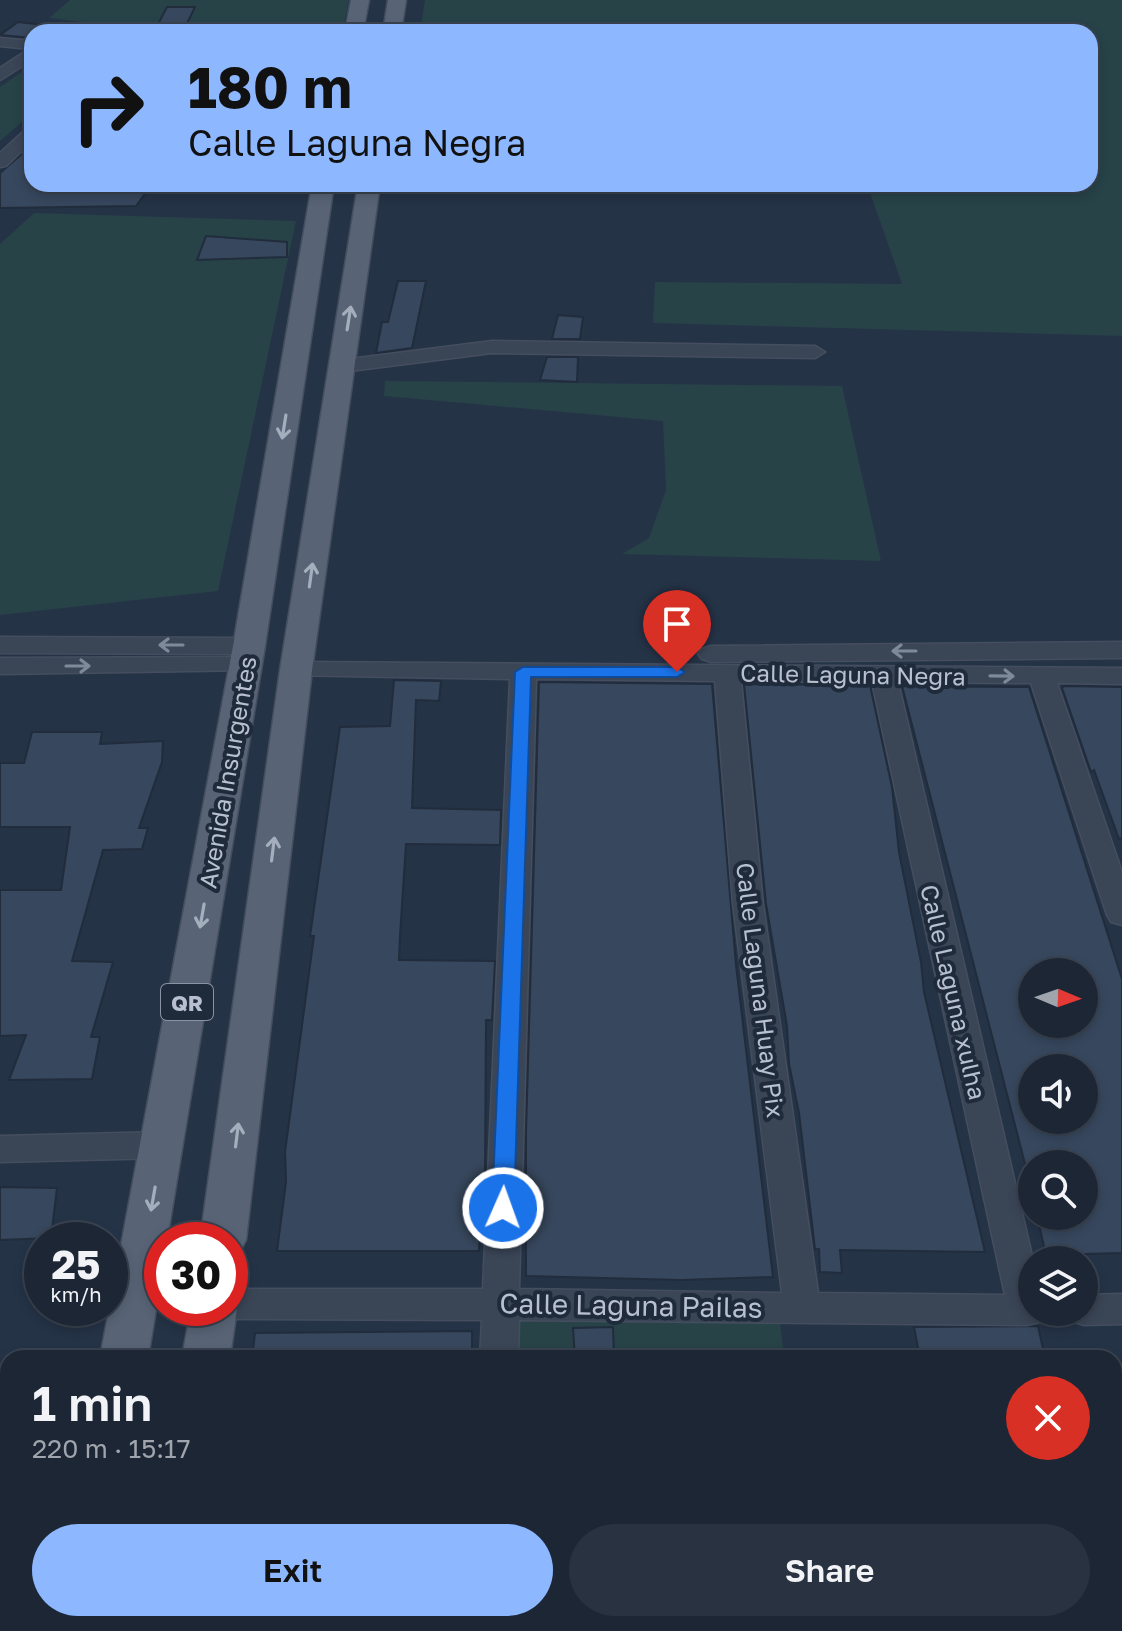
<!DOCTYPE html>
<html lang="en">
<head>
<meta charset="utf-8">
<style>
	body { margin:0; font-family:"Golos Text",sans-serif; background:#293241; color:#f1f3f6; height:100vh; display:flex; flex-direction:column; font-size:30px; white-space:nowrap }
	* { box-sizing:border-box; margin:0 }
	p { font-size:26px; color:#a0a5ad }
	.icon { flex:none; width:44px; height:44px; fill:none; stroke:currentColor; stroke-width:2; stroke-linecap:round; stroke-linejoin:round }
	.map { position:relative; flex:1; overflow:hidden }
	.panel { position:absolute; left:0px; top:1350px; width:1122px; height:282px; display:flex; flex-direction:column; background:#1c2635; border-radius:24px 24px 0 0; box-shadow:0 4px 12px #0003,0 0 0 2px #3a4350 }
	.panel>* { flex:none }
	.banner { position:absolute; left:24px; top:24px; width:1074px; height:168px; border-radius:24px; box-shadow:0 4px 12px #0003,0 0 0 2px #3a4350; background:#8db7ff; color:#111; overflow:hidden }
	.needle { width:52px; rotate:92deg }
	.tools { position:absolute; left:1018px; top:958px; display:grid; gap:16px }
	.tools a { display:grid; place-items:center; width:80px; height:80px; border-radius:50%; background:#1c2635; box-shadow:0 4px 12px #0003,0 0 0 2px #3a4350; font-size:40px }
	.speed { position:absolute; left:24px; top:1222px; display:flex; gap:16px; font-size:40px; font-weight:700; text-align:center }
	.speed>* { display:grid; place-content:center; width:104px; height:104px; border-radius:50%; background:#1c2635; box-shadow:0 4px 12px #0003,0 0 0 2px #3a4350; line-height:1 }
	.speed small { font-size:20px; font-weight:400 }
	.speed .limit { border:12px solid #d22; background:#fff; color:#111 }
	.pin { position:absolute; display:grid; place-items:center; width:68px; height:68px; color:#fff; margin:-82px -34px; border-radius:50% 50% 50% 0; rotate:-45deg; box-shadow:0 0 8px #0007 }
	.pin .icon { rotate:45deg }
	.me { position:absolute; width:88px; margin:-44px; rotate:2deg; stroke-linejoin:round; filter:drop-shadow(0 0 6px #0008) }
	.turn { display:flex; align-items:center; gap:28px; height:168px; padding:0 32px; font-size:36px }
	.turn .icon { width:104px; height:104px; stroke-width:2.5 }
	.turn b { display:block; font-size:56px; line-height:68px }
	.round { display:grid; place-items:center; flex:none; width:84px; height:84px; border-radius:42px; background:#293241 }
	.overview { display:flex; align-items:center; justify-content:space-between; height:136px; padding:0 32px }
	h1 { font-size:48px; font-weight:600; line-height:60px }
	.action { display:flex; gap:16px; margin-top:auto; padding:16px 32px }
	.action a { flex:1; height:92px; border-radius:48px; background:#8db7ff; color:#111; font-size:32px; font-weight:600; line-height:92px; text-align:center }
	.action a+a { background:#293241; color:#f1f3f6 }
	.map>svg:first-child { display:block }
	.green { fill:#274348 }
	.building { fill:#37475d; stroke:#212c3d; stroke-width:2; fill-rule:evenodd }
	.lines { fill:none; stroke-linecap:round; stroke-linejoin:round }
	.minor-casing { stroke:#444e5f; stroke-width:3 }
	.major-casing { stroke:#444e5f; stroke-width:3 }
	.minor { fill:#3a4556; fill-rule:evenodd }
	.major { fill:#586476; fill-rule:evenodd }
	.oneway { stroke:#a5aebd }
	.oneway2 { stroke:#7f8999 }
	.route { fill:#1a73e8; stroke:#114b97; stroke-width:2 }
	.labels { text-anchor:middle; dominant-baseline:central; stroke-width:8; stroke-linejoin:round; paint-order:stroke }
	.shield { fill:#1f2a3b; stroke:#8a93a3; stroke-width:2 }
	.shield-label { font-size:22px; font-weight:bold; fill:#b8c0cf }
	.street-label { font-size:24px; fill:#b8c0cf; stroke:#1f2a3b }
	.near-street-label { font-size:28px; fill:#b8c0cf; stroke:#1f2a3b }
</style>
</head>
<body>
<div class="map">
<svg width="1122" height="1631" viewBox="0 0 1122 1631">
	<rect width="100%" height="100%" fill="#253347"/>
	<g class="green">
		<polygon points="70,0 349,0 344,24 188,26 182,32 168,32 49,18"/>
		<polygon points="425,0 1122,0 1122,336 653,323 655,282 902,284 867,184 1090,184 1090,32 420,32"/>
		<polygon points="32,65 32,113 0,141 0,87"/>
		<polygon points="34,213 296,221 218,591 0,615 0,244"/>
		<polygon points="385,381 842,386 881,561 622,554 649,538 666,490 663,421 384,396"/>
		<polygon points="507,1309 779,1312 784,1358 510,1358"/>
		<polygon points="516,1624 812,1624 813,1631 516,1631"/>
	</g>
	<g class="building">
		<polygon points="167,7 195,7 183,32 154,32"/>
		<polygon points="18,22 62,27 54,32 32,32 32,38 0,35"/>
		<polygon points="32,145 32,184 152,184 136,206 0,208 0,173"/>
		<polygon points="206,236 287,242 287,257 197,260"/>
		<polygon points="398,281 426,281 412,348 376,353 382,322 388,322"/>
		<polygon points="558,315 583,317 580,339 552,339"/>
		<polygon points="547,357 578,357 577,382 540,380"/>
		<polygon points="394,680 441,681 439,701 416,700 412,808 501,810 500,845 406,844 400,936 399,960 495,961 492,1020 486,1020 485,1182 482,1180 479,1251 277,1251 286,1182 285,1152 314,936 310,936 340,727 390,726"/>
		<polygon points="539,682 712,684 736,965 773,1277 681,1280 526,1276 526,1132"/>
		<polygon points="744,684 870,685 892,787 899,852 921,962 924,992 985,1252 840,1250 842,1273 820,1272 819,1249 815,1249 799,1113 789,1064 787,1026 766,904"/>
		<path d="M 902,686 L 1029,687 L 1122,979 L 1122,1253 L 1046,1255 L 1037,1216 L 1084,1216 L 1084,1164 L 1025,1164 ZM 1032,972 L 1084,972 L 1084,1024 L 1032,1024 ZM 1032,1068 L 1084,1068 L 1084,1120 L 1032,1120 Z"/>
		<polygon points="1064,686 1122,687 1122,838 1119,839 1094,770 1091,772 1062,688"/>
		<polygon points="32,732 102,732 100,744 163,741 162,762 139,828 148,828 142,849 103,850 72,961 113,962 91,1037 100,1037 92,1079 9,1080 26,1035 0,1036 0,890 61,890 70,827 0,827 0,763 24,763"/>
		<polygon points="0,1187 57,1188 51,1238 0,1240"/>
		<polygon points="1038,1326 1045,1358 920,1358 914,1327"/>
		<polygon points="613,1327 614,1358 575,1358 573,1328"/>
		<polygon points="472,1331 472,1358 252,1358 255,1333"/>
	</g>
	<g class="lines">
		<defs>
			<g id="minor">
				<polygon points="0,38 32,41 32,60 0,80 0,68 29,49 0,46"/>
				<polygon points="32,127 32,141 6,166 0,167 0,153 26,129"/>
				<polygon points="492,341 815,346 825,352 815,358 492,353 342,372 332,366 342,360"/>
				<polygon points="0,637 249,638 258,641 262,646 258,651 249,654 0,653"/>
				<polygon points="1122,642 1122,658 711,662 702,659 698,654 702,649 711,646"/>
				<polygon points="245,657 254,660 258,665 254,670 0,674 0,658"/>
				<path d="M 296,662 L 1122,668 L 1122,684 L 1057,683 L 1122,872 L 1122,925 L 1111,922 L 1107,915 L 1031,683 L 898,682 L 1033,1260 L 1032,1312 L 1049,1312 L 1045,1321 L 1027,1325 L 519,1320 L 518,1358 L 480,1358 L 482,1320 L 230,1319 L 217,1315 L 214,1308 L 230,1308 L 230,1289 L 483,1289 L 510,679 L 287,675 L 283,670 L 287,665 ZM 536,679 L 715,681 L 733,904 L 782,1293 L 519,1289 ZM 741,681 L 872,682 L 1005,1295 L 818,1293 L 763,904 Z"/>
				<polygon points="163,1132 175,1136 180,1145 175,1154 163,1158 0,1162 0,1136"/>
				<polygon points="1122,1294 1122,1324 1084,1325 1071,1321 1067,1312 1084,1312 1084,1295"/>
				<rect x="475" y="1624" width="42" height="7"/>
			</g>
			<g id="major">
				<polygon points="351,0 369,0 363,32 345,32"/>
				<polygon points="388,0 406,0 401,32 383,32"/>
				<polygon points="312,184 334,184 265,646 167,1240 162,1240 162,1273 148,1358 100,1358 233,646"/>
				<polygon points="358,184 380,184 312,670 246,1240 239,1253 230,1256 230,1240 200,1240 280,670"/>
				<polygon points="230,1294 237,1308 230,1358 182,1358 191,1308 230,1308"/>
				<polygon points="45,1624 99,1624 98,1631 44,1631"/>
				<polygon points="137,1624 191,1624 190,1631 136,1631"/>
			</g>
		</defs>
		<use href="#minor" class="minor-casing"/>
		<use href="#major" class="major-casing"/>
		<use href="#minor" class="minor"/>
		<use href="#major" class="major"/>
	</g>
	<defs><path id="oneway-shaft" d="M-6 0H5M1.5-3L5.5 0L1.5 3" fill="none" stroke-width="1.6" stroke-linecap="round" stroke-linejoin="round" transform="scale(2)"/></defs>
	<g class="oneway">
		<use href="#oneway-shaft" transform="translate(349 318) rotate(-81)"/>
		<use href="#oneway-shaft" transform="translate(284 427) rotate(99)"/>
		<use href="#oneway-shaft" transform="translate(311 575) rotate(-82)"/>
		<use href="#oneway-shaft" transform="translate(273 849) rotate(-83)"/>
		<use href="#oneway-shaft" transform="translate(202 916) rotate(100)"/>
		<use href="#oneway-shaft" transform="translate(237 1135) rotate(-83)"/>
		<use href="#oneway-shaft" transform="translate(153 1199) rotate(100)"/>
	</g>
	<g class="oneway2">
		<use href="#oneway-shaft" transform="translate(171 645) rotate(-180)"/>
		<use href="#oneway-shaft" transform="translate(904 651) rotate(180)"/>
		<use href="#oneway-shaft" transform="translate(78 666)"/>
		<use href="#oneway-shaft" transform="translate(1002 676) rotate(1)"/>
	</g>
	<polygon class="route" points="523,667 677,667 685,672 677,677 531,677 514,1208 511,1214 503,1217 495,1214 492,1208 515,672"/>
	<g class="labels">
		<rect class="shield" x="161" y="984" width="52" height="36" rx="6"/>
		<g class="shield-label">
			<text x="187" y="1002">QR</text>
		</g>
		<g class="street-label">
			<text transform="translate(853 674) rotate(1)">Calle Laguna Negra</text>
			<text transform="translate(227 772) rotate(-80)">Avenida Insurgentes</text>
			<text transform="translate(761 990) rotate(83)">Calle Laguna Huay Pix</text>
			<text transform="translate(954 992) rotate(77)">Calle Laguna xulha</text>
		</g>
		<g class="near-street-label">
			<text transform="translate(631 1305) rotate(1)">Calle Laguna Pailas</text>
		</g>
	</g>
</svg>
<div class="tools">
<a><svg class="needle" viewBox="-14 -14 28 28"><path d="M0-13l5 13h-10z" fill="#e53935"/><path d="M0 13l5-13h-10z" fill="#a0a5ad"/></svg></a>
<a><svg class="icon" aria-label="sound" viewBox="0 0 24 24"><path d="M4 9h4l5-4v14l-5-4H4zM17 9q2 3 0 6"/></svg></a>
<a><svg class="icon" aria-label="search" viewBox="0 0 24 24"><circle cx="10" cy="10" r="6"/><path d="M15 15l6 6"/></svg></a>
<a><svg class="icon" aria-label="layers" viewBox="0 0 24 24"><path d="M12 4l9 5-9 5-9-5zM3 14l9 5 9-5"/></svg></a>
</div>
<div class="speed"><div>25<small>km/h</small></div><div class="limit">30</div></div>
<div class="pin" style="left:677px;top:672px;background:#d93025"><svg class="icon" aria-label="arrive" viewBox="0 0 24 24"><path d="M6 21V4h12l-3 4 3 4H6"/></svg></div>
<svg class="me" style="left:503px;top:1208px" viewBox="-20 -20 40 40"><circle r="17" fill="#1a73e8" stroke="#fff" stroke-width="3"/><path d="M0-11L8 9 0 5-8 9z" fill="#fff"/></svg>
<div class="banner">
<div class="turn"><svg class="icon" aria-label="right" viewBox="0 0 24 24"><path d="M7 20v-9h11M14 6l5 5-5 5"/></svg><div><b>180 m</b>Calle Laguna Negra</div></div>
</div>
<section class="panel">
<div class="overview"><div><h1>1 min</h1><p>220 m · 15:17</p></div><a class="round" style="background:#d93025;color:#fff"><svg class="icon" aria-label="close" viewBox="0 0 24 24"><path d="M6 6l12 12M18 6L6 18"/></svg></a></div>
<div class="action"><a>Exit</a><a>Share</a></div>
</section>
</div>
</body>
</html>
